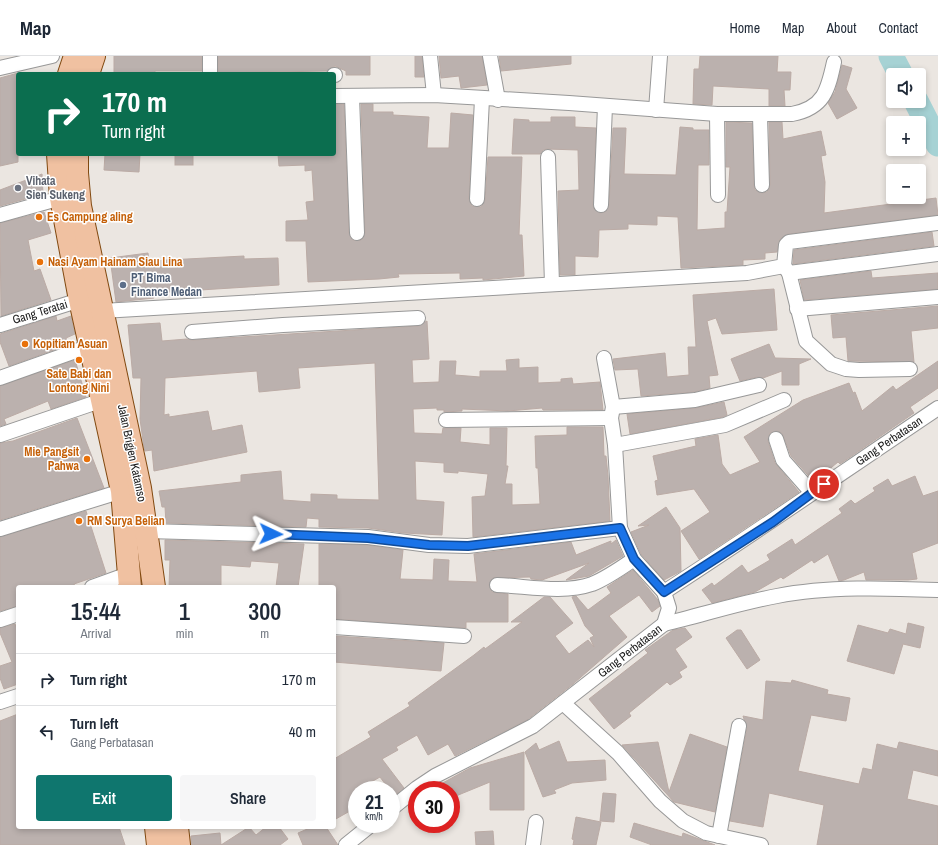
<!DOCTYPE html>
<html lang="en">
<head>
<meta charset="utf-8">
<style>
	body { margin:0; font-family:"Archivo Narrow",sans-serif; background:#f6f6f7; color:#1f2937; height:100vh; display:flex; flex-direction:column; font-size:15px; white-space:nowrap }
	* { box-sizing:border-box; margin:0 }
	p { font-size:13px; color:#747a83 }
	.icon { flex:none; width:22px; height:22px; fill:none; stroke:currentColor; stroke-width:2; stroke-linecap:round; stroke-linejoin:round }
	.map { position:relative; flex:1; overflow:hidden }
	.details { position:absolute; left:16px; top:529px; width:320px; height:244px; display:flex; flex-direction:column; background:#fff; border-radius:4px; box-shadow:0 2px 6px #0003 }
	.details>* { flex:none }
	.hud { position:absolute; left:16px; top:16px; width:320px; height:84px; border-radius:4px; box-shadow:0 2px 6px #0003; background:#0b6e4f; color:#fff; overflow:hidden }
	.buttons { position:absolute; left:886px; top:12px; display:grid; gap:8px }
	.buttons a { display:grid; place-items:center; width:40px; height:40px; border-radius:4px; background:#fff; box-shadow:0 2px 6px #0003; font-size:20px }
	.speed { position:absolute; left:348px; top:725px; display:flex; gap:8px; font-size:20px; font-weight:700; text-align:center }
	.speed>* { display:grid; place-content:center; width:52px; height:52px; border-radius:50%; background:#fff; box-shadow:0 2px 6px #0003; line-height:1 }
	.speed small { font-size:10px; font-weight:400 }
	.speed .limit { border:6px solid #d22; background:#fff; color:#111 }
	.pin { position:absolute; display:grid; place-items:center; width:34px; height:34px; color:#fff; margin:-17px; border:2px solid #fff; border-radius:50%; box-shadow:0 1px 4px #0007 }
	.me { position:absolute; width:44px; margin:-22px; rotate:92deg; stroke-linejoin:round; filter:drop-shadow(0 0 3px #0008) }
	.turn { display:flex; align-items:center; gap:14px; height:84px; padding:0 20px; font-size:18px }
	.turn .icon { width:52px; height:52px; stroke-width:2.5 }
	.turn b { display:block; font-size:28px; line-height:34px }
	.eta { display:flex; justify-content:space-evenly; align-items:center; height:68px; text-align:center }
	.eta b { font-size:24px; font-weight:600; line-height:28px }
	.primary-button { display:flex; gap:8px; margin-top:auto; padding:8px 20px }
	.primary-button a { flex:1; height:46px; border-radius:4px; background:#0f766e; color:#fff; font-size:16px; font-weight:600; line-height:46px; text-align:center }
	.primary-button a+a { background:#f6f6f7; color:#1f2937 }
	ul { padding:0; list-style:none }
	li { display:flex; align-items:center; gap:12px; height:52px; padding:0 20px; border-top:1px solid #e0e1e3 }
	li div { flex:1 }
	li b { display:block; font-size:15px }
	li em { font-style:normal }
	header { display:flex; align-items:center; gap:24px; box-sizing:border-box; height:56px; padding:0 20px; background:#fff; border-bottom:1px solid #e0e1e3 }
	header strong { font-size:19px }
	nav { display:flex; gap:22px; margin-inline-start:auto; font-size:14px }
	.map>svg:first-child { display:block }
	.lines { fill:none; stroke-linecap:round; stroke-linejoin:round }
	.river { stroke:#a6d2d4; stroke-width:25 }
	.building { fill:#bbb1ae; stroke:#bbaba5 }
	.minor-casing { stroke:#989898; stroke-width:16 }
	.primary-casing { stroke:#814910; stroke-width:24 }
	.minor { stroke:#fff; stroke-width:14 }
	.primary { stroke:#f0c1a1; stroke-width:22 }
	.route-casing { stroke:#114b97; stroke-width:10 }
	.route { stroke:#1a73e8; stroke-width:7 }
	.worship-dot { fill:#6b7280; stroke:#fff; stroke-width:1.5 }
	.food-dot { fill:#e8710a; stroke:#fff; stroke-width:1.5 }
	.service-dot { fill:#5c6f8a; stroke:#fff; stroke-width:1.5 }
	.labels { text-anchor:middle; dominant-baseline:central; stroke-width:3; stroke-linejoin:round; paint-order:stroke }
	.worship-label { font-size:12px; font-weight:bold; fill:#5b616d; stroke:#fff; text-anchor:start }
	.food-label { font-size:12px; font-weight:bold; fill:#c56008; stroke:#fff; text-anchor:start }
	.service-label { font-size:12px; font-weight:bold; fill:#4e5e75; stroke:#fff; text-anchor:start }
	.street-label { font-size:12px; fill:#1b1b1b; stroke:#fff }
</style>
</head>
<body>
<header>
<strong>Map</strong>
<nav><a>Home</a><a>Map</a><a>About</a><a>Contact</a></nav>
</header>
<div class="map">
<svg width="938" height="789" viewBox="0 0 938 789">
	<rect width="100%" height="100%" fill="#ebe6e1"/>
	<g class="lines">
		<g class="river">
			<polyline points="891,0 901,19"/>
			<polyline points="916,45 938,88"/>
		</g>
	</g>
	<g class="building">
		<polygon points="114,0 202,0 202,15 155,15 155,18 114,18"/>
		<polygon points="218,0 370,0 370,19 346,19 346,15 335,10 327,15 218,17"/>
		<polygon points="415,0 422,0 424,21 415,21"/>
		<polygon points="439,0 482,0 487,29 461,32 459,20 441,22"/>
		<polygon points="499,0 571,0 571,8 501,15"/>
		<polygon points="700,0 778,0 777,16 791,16 790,34 784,34 785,50 769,50 769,33 713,30 712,49 693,48 694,13 699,13"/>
		<polygon points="842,9 852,12 846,33 857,52 837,63 828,47 835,36"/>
		<polygon points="18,17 18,106 0,110 0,22"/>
		<polygon points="334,48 344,48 349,177 353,184 361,184 365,177 361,48 373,48 373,56 393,56 393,59 429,61 427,92 449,92 451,57 473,59 469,143 472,150 481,151 485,144 488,101 522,101 519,179 522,179 524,220 483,224 483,222 460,223 460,217 398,218 399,221 379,223 308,226 306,185 286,185 286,165 308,164 306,146 314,145 312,114 305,115 305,109 279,110 278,98 334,98"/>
		<polygon points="551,61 575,61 575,71 596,72 593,149 594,153 600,157 605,156 609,149 613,72 626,72 624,118 676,119 680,71 693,72 693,74 709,74 709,109 698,109 697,174 725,172 725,156 727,156 730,111 726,111 726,66 752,67 754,129 755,134 762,137 767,136 770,129 769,66 782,66 783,83 821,75 826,99 821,100 825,126 824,157 936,142 938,159 788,178 780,183 777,196 765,197 765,203 743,204 743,209 681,212 678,161 657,160 657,169 628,168 628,173 599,174 598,201 575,200 575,219 560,219 558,135 579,134 578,94 547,93 543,94 540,98 512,98 514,63 529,64 529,66 551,66"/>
		<polygon points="105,98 140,98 139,116 104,114"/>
		<rect x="175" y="98" width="18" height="11"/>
		<polygon points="42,118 43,138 0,150 0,134"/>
		<polygon points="44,156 51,177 28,184 34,215 40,213 51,244 1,260 0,167"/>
		<polygon points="932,176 934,190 793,208 794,194"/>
		<polygon points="148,197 149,205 244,200 244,203 278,202 279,229 153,237 154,242 116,246 110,202"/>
		<polygon points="871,215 872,222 938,217 938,233 804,244 800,224"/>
		<polygon points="774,233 777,274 722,278 716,262 707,265 718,319 709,320 710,332 694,336 641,340 638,313 615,314 613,303 665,297 667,321 689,319 688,291 696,291 693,239"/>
		<polygon points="938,250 938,272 911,275 914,306 848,305 846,281 833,282 831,259"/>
		<polygon points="56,260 57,265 71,260 75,278 66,282 68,289 9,310 0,286 0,278"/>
		<polygon points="427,265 429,303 412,304 413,327 439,326 440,305 456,305 455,319 480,321 480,315 507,315 506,304 519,303 519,312 538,311 538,327 561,326 561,323 572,322 573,328 600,326 603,354 543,354 542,352 508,355 462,353 462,355 444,356 444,354 437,354 437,352 413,353 414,377 442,378 443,372 461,372 460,386 490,389 490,372 507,372 506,410 508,410 505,428 512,428 512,449 540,448 538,412 536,412 535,380 567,379 567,371 603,371 604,400 606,400 608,420 610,465 473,481 472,441 485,440 488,418 458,415 458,417 444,416 444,407 415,405 416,444 444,446 442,479 404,477 368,472 319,471 319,463 307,462 306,471 166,467 165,451 162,451 159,435 241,426 241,419 281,415 283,444 311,446 311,438 337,439 337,443 379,444 375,307 298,312 300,332 259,336 257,315 165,322 164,359 169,358 169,361 208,355 212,375 242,369 247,396 154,415 152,394 145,395 144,392 140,363 141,322 133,322 128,269 160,267 162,285 187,283 193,284 418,270"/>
		<polygon points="769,288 775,302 811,303 799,308 799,329 782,329 782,315 763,322 757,321 740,325 731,303"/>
		<polygon points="75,304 86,341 51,353 48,345 4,363 6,368 0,370 0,330"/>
		<polygon points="938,305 938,332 910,351 914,357 840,408 838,406 814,426 791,400 782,377 777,375 770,377 768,385 775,407 799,436 699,503 681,475 710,456 694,433 657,439 655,425 658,424 653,400 696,390 695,383 718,379 722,408 730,419 760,406 744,381 803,344 849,327 853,337 855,336 862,355 893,330 896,334"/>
		<polygon points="724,346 727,359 723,361 630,378 627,358 696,352"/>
		<polygon points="77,362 104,432 0,464 0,387 13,385"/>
		<polygon points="915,420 923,440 938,435 938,487 912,497 917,523 908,524 866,524 864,516 844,524 839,525 828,498 814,507 812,504 783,523 781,521 755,536 712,547 702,534 712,527 714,530 742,509 748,517 770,504 767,499 792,483 795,489 842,457 839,453 851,444 855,448 875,435 873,432 888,423 892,430"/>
		<polygon points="666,451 680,472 681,515 664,524 641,498 631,476 649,469 638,470"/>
		<polygon points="86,455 106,517 74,528 75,531 18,531 18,550 0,555 0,481"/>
		<polygon points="165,484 304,488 298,531 276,531 279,507 251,505 250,511 221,509 221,531 169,531 170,504 165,504"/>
		<polygon points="616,484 623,500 589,520 566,524 589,507 542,524 531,523 530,521 493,522 489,529 492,536 508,538 508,566 466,566 466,572 334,563 334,531 319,531 319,488 367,489 403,494 400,523 433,524 434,503 449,504 448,525 477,526 474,498 571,486 576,499 611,485 611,488"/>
		<polygon points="633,514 658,544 660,550 652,556 639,539 609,560 627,581 573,628 527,664 455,700 448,688 428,699 417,679 396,691 398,694 382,703 404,732 394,740 380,721 357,734 357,751 334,764 334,703 371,681 368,676 410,650 408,647 474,599 484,591 485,593 522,566 511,566 544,541 550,541 573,567 555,580 569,598 588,584 594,591 590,582 594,580 585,570 572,541 576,540 588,554 611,537 607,531"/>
		<polygon points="908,567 924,571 920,592 903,588 894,618 847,605 858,569 888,577 890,573 906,578"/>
		<polygon points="15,568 18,575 18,628 4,633 0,622 0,610 12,606 0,577 0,572"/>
		<polygon points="685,572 692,581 675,593 687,611 679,616 682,621 670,629 667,626 629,657 631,660 614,673 589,643 648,597 645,594 673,574"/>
		<polygon points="737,574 741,574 760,604 747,613 726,582"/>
		<polygon points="334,580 444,587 441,615 334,606"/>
		<polygon points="792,624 828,634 827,638 850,642 846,665 811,659 798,715 859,728 863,712 872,714 877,688 897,693 899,686 938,695 938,720 913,714 907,743 938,750 938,789 817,789 824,749 769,737 763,771 730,765 747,672 743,660 763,664 766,625 791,627"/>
		<polygon points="18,658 18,771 119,771 125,789 0,789 0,665"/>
		<polygon points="690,678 727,691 715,756 674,746 622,689 658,686 669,736"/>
		<polygon points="559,685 567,706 605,704 606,724 572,727 554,734 556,737 543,741 525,696 536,687 539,694"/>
		<polygon points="524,696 524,754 490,754 490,726 451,742 451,734 430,734 470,712"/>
		<polygon points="603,737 616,738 614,766 600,765"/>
		<polygon points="576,761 601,766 596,789 573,789 574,784 572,783"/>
		<polygon points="634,767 682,781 683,777 715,789 652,789 630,781"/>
		<polygon points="249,771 256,779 266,771 279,771 288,783 280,789 221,789"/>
		<polygon points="312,771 326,771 338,789 303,789 298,777"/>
		<polygon points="493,775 494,789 476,789 475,776"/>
		<polygon points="220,777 221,789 191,789 191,780"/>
	</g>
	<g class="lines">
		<defs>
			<g id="minor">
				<polyline points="430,0 434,39"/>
				<polyline points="490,0 498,44"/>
				<polyline points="0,12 52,0"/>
				<polyline points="210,18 210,0"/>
				<polyline points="334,19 335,19"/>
				<path d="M 334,40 L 434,39 L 569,47 L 717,58 L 792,58 C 824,52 828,34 834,6"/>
				<polyline points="352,41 357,177"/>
				<polyline points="656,54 660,0"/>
				<polyline points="717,58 718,139"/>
				<polyline points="760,60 762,129"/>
				<polyline points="548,101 552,228"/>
				<polyline points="477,143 482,43"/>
				<polyline points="601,149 605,50"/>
				<polyline points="0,159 61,142"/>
				<polyline points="784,210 789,217 806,285 831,308 846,313 859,314 910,313"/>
				<polyline points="789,217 938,198"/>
				<polyline points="797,253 938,241"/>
				<polyline points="102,255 747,217 784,210 786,189 789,186 938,167"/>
				<polyline points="0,269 80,244"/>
				<polyline points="192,276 283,269 418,262"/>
				<polyline points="604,302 613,351 611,362 615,389 620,472 634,503 664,536"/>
				<polyline points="0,322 90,290"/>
				<polyline points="613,351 695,344 759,329"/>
				<polyline points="446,364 611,362"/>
				<polyline points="0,379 103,344"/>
				<polyline points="776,383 783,404 812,437"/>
				<polyline points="615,389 725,369 784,344"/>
				<polyline points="0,473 122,435"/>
				<polyline points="147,475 368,481 429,489 468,490 620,472"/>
				<path d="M 497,529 C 527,530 563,538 592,528 C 607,522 621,512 634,503"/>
				<polyline points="92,531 128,518"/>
				<polyline points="0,564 18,558"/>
				<path d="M 664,568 C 702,559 739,547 777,540 C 827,530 887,532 938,534"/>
				<polyline points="334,571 464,580"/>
				<polyline points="0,646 18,640"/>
				<polyline points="563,647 618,697 660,745 683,765 706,777 761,789"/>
				<path d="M 391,753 L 417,732 L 435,720 L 533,670 L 664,568 L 669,552 L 664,536 C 757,476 847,413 938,352"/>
				<polyline points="719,780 739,670"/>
				<polyline points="346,789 372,768"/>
				<polyline points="533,789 536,766"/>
			</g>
			<g id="primary">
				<polyline points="69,18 75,0"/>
				<polyline points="88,18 94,0"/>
				<polyline points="58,98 61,142 80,244 122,435 130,531"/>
				<polyline points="77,98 77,117 80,150 140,432 154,531"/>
				<polyline points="156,771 158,789"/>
				<polyline points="177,771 179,789"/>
			</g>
		</defs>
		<use href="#minor" class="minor-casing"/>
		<use href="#primary" class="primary-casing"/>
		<use href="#minor" class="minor"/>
		<use href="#primary" class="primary"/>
	</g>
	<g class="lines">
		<defs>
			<polyline id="route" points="271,478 368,482 429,489 468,490 620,472 634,503 664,536 773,466 824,428"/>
		</defs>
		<use href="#route" class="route-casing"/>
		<use href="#route" class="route"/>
	</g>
	<circle class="worship-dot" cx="18" cy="132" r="4"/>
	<g class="food-dot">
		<circle cx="39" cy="161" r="4"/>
		<circle cx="40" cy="206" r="4"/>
		<circle cx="25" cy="288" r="4"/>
		<circle cx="79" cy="304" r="4"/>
		<circle cx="87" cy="403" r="4"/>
		<circle cx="79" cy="465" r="4"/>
	</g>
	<circle class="service-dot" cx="123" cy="229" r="4"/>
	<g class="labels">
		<g class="worship-label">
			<text x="26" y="125">Vihata<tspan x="26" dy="14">Sien Sukeng</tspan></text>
		</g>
		<g class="food-label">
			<text x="47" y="161">Es Campung aling</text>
			<text x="48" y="206">Nasi Ayam Hainam Siau Lina</text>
			<text x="33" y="288">Kopitiam Asuan</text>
			<text x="79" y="318" text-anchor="middle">Sate Babi dan<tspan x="79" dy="14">Lontong Nini</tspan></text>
			<text x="79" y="396" text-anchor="end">Mie Pangsit<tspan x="79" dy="14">Pahwa</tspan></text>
			<text x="87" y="465">RM Surya Belian</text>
		</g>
		<g class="service-label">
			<text x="131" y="222">PT Bima<tspan x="131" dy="14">Finance Medan</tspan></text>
		</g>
		<g class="street-label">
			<text transform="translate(40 256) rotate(-17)">Gang Teratai</text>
			<text transform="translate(889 385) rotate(-34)">Gang Perbatasan</text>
			<text transform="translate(132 397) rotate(78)">Jalan Brigjen Katamso</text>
			<text transform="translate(630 595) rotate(-38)">Gang Perbatasan</text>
		</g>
	</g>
</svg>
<div class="buttons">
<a><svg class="icon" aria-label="sound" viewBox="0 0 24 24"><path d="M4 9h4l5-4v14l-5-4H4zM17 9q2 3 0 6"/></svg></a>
<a>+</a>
<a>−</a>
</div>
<div class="speed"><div>21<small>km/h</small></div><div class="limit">30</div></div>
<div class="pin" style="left:824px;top:428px;background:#d93025"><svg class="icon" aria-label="arrive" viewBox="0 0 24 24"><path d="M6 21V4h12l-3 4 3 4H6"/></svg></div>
<svg class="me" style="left:271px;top:478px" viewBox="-20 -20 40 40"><path d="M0-17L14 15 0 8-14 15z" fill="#1a73e8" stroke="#fff" stroke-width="4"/></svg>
<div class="hud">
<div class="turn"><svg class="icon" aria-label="right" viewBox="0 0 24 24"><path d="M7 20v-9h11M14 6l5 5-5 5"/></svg><div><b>170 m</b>Turn right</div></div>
</div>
<section class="details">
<div class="eta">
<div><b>15:44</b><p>Arrival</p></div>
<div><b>1</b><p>min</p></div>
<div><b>300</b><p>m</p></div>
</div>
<ul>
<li><svg class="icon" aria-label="right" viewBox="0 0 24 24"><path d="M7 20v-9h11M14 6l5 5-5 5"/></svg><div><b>Turn right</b></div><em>170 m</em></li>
<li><svg class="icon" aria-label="left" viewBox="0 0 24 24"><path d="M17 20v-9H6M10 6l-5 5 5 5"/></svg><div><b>Turn left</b><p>Gang Perbatasan</p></div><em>40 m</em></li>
</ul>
<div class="primary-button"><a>Exit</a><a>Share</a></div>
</section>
</div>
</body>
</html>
